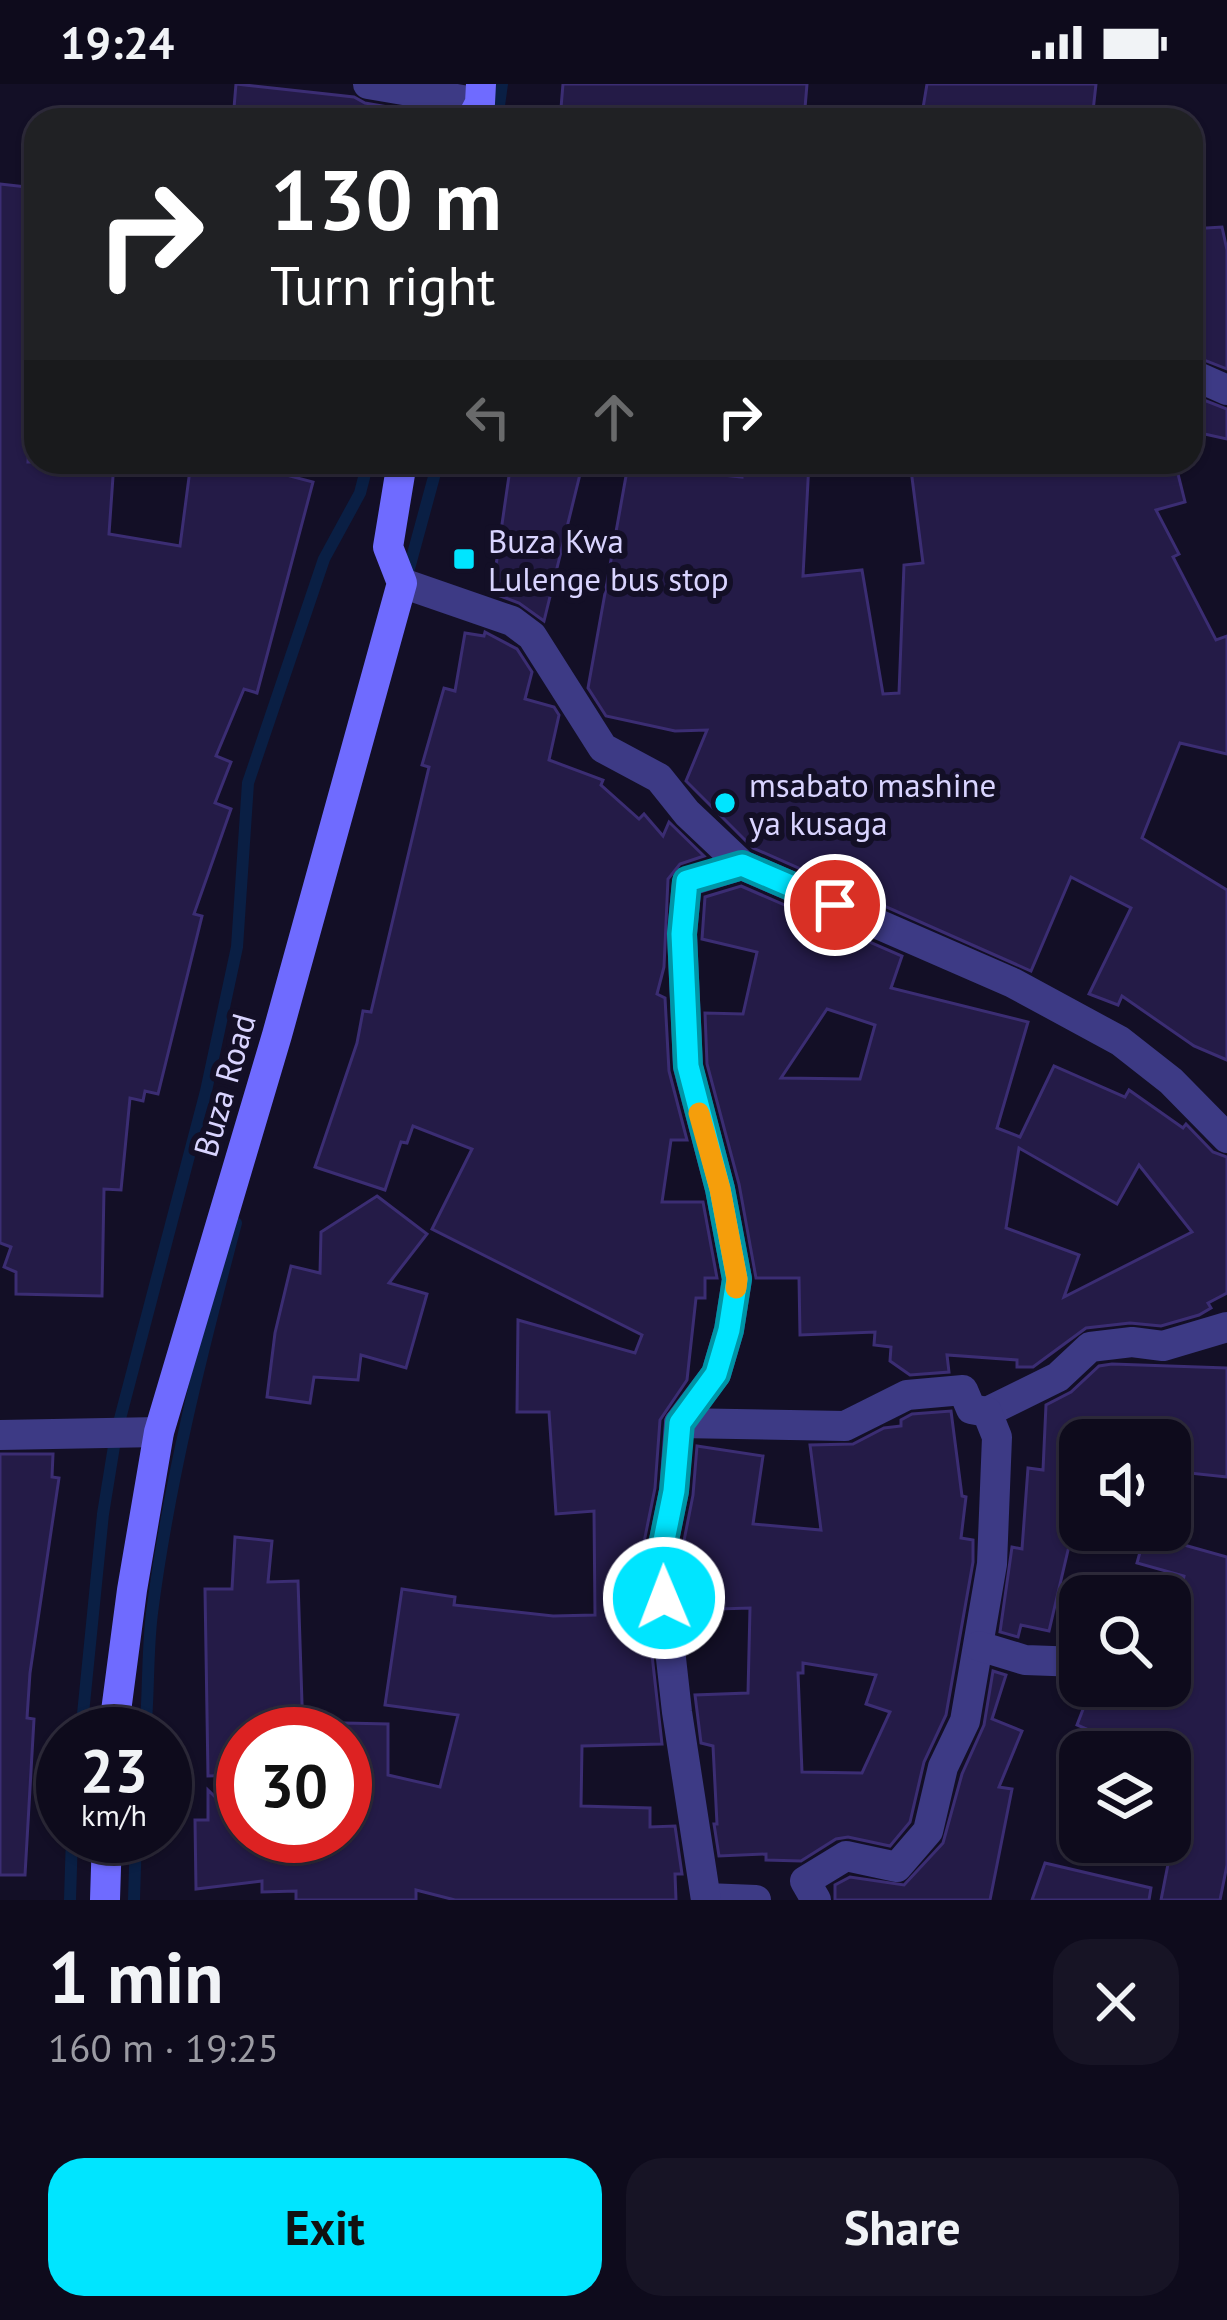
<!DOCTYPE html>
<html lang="en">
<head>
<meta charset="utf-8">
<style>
	body { margin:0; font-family:"PT Sans",sans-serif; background:#171425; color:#f1f3f6; height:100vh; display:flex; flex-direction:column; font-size:45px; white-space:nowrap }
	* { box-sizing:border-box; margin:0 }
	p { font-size:39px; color:#9b9ba3 }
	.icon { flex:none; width:66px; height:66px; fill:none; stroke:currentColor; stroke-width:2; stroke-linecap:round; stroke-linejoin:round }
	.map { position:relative; height:1816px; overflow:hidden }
	.panel { display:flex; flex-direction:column; background:#0e0b1c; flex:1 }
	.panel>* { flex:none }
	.guide { position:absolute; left:24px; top:24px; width:1179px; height:366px; border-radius:36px; box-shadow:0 3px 9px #0004,0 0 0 3px #2e2b3b; background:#202124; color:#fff; overflow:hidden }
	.controls { position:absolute; left:1059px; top:1335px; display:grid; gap:24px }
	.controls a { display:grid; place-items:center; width:132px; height:132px; border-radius:24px; background:#0e0b1c; box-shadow:0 3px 9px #0004,0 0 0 3px #2e2b3b; font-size:60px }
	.speed { position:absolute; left:36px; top:1623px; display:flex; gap:24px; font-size:60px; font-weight:700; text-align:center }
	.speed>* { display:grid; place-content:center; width:156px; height:156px; border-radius:50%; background:#0e0b1c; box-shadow:0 3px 9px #0004,0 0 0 3px #2e2b3b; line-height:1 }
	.speed small { font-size:30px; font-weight:400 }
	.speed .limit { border:18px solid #d22; background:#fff; color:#111 }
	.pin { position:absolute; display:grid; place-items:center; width:102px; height:102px; color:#fff; margin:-51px; border:6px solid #fff; border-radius:50%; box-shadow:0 3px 12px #0007 }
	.me { position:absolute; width:132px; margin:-66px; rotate:359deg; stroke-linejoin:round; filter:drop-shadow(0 0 9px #0008) }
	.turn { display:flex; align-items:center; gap:42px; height:252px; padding:0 48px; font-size:54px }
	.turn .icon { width:156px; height:156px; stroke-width:2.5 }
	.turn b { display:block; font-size:84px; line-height:102px }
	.lanes { display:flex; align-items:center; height:114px; padding:0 48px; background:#0003; justify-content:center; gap:60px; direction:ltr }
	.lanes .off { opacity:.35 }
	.round { display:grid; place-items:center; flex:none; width:126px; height:126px; border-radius:36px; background:#171425 }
	.headline { display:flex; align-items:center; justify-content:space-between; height:204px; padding:0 48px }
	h1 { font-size:72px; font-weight:700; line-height:90px }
	.button { display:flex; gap:24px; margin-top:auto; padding:24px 48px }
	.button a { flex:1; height:138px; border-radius:36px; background:#00e5ff; color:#111; font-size:48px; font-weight:700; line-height:138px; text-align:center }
	.button a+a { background:#171425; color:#f1f3f6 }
	.status { display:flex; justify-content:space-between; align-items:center; height:84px; padding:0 60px; background:#0e0b1c; direction:ltr }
	.status svg { height:33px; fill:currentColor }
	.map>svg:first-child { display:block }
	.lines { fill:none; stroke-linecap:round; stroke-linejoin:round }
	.stream { stroke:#0a1f44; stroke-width:12 }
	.building { fill:#241b47; stroke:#3b2d73; stroke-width:3; fill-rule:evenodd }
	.street { stroke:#3d3a85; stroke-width:30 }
	.secondary { stroke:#6f6bff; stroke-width:30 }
	.route-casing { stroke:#0095a6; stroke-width:30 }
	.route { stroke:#00e5ff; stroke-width:21 }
	.slow { stroke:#f59e0b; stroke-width:21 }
	.poi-dot { fill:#00e5ff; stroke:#130f26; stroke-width:4.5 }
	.labels { text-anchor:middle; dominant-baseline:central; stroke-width:12; stroke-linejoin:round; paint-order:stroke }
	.poi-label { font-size:33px; fill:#d9d4ff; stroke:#130f26; text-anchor:start }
	.street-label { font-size:33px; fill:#d9d4ff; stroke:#130f26 }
</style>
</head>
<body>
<div class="status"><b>19:24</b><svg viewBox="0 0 49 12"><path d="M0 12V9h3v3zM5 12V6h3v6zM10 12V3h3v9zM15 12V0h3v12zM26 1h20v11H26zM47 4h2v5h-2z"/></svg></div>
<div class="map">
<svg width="1227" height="1816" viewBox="0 0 1227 1816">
	<rect width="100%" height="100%" fill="#130f26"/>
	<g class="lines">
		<g class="stream">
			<polyline points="497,36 502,0"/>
			<polyline points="407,492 438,378"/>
			<polyline points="81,1650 103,1430 116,1350 206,1007 237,863 248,699 324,475 360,409 368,378"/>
			<path d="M 145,1650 C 149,1610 147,1569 152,1529 C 169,1397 202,1267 236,1139"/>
			<polyline points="70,1816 72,1752"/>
			<polyline points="134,1816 136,1752"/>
		</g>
	</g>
	<g class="building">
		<polygon points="236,0 354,13 365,19 388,23 387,36 233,36"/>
		<polygon points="563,0 807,0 804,36 560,36"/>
		<polygon points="927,0 1096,0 1092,36 921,36"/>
		<polygon points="0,100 36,104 36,318 31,317 28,378 114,378 109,450 180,462 191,378 237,378 313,398 257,609 244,605 216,672 231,678 215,719 231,725 194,830 202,832 158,1010 145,1007 143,1017 130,1014 121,1106 104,1105 102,1212 16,1210 16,1188 4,1183 11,1163 0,1159"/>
		<polygon points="1222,143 1227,166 1227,285 1191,271 1191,145"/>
		<polygon points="1191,311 1227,325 1227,355 1191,347"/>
		<polygon points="511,378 583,378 544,537 519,519 492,509"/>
		<polygon points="742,378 809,378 803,492 862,486 883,610 899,609 904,481 923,479 910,378 1175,378 1185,418 1156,426 1179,470 1173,473 1216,556 1227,552 1227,670 1180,659 1142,754 1227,806 1227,976 1194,962 1122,912 1118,921 1089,910 1131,824 1071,793 1031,887 753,764 686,697 707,646 675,647 606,632 588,604 628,381 742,393"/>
		<polygon points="485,548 517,565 532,588 525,615 554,623 559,631 549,676 603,696 601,701 639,735 644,730 663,752 669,738 704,772 680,780 668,795 664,883 657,910 665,914 669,987 687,1056 671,1056 662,1118 703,1118 717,1194 705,1194 705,1214 696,1214 687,1296 660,1336 655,1404 641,1473 662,1660 582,1662 581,1722 650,1724 650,1743 675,1742 682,1790 675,1790 676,1816 455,1816 416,1806 416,1816 296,1816 296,1807 262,1808 262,1797 196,1805 195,1736 208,1736 208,1706 243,1740 243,1752 345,1752 345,1639 388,1640 388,1691 440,1703 458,1631 385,1621 402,1505 455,1513 454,1521 553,1532 595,1531 594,1427 556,1430 549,1328 517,1328 518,1236 635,1269 642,1251 432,1145 472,1065 413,1042 407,1059 401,1058 385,1106 315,1083 357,959 363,927 371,928 429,683 422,681 444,604 455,607 465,549 484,552"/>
		<path d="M 741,802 L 902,872 L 891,904 L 1028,938 L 997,1044 L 1020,1053 L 1054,982 L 1125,1013 L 1129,1006 L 1183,1044 L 1186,1040 L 1213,1068 L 1227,1073 L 1227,1209 L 1208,1219 L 1211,1224 L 1199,1231 L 1161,1242 L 1130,1239 L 1086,1244 L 1033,1283 L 1017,1283 L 1017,1276 L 947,1271 L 949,1288 L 910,1291 L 890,1277 L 891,1263 L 874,1261 L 875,1248 L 800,1251 L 799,1194 L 756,1194 L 739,1100 L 707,980 L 705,929 L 743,930 L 757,868 L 702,855 L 705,813 ZM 827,925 L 875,941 L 860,995 L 781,994 ZM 1019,1064 L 1117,1120 L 1139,1081 L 1192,1148 L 1064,1213 L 1079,1171 L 1006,1144 Z"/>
		<polygon points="377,1112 427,1150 389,1199 427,1210 406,1284 361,1271 358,1296 314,1293 310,1319 267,1313 275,1249 291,1182 320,1189 321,1148"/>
		<polygon points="1112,1280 1227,1284 1227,1393 1170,1387 1170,1356 1080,1356 1069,1462 1049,1547 1021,1541 1018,1553 1000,1548 1012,1463 1022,1465 1028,1384 1043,1386 1046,1321 1071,1308 1099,1282"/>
		<path d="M 951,1327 L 962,1412 L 966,1413 L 961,1454 L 973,1456 L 973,1478 L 946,1631 L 924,1678 L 910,1738 L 890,1762 L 848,1753 L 836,1755 L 801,1777 L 766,1776 L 766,1770 L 719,1772 L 714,1740 L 717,1740 L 713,1662 L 701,1659 L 695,1611 L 748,1609 L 750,1524 L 685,1526 L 680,1477 L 693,1411 L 697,1362 L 763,1372 L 753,1440 L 821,1446 L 810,1361 L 853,1360 L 884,1344 L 901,1342 L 901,1336 L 912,1330 ZM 803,1579 L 876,1591 L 866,1620 L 890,1628 L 862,1689 L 802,1688 L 798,1589 L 803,1589 Z"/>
		<polygon points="0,1370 53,1370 52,1393 59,1394 30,1589 27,1634 34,1635 25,1791 0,1791"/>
		<polygon points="1145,1450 1227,1473 1227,1781 1220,1816 1161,1816 1170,1770 1170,1668 1082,1668 1089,1646 1077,1641 1092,1602 1111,1602 1146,1616 1150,1602 1170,1602 1170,1561 1184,1492 1137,1479"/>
		<polygon points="235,1453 272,1457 268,1498 298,1497 303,1650 243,1650 243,1691 208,1692 205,1505 232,1505"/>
		<polygon points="993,1587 1006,1591 992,1635 1022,1647 999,1703 1012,1705 990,1816 835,1816 835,1801 850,1793 904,1801 943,1759 962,1690 984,1641"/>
		<polygon points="1045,1779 1151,1804 1149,1816 1032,1816"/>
	</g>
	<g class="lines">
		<g class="street">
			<polyline points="368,0 480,19"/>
			<polyline points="1191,290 1227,306"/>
			<polyline points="402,499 512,537 532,552 603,664 659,694 687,729 742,781 1013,899 1120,957 1171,997 1227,1054"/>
			<polyline points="987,1328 1058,1293 1090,1263 1132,1258 1163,1262 1227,1243"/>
			<polyline points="679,1339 845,1342 907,1311 963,1306 971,1325 987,1328 997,1353 992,1480 965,1637 943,1683 928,1747 897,1783 846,1772 805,1797 816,1816"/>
			<polyline points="0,1351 159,1348"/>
			<polyline points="979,1562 1025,1576 1080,1578"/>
			<polyline points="706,1814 756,1816"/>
			<polyline points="706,1816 677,1628 660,1476 674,1407 679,1339 716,1290 729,1246 737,1195 720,1105 688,983 682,850 687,798 742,781"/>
		</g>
		<g class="secondary">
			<polyline points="471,36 480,19 481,0"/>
			<polyline points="113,1650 132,1506 159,1348 277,951 402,499 388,463 402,378"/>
			<polyline points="105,1816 107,1752"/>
		</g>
	</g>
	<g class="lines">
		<defs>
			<polyline id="route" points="664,1514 660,1476 674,1407 680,1339 716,1290 729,1246 737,1195 720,1105 688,982 682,850 687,797 742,781 835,821"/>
		</defs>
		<use href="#route" class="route-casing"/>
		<use href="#route" class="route"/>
		<polyline class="slow" points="699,1029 720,1105 737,1195 736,1204"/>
	</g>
	<g class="poi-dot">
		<rect x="452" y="463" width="24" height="24" rx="6"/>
		<circle cx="725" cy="719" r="12"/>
	</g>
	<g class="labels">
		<g class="poi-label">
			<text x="488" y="456">Buza Kwa<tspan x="488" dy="38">Lulenge bus stop</tspan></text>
			<text x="749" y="700">msabato mashine<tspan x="749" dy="38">ya kusaga</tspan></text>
		</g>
		<g class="street-label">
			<text transform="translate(224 1001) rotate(-74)">Buza Road</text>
		</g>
	</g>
</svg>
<div class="controls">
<a><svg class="icon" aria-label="sound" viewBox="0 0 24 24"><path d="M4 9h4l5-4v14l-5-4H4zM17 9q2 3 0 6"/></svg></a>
<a><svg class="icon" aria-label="search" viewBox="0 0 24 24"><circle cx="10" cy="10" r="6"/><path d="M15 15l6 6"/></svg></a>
<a><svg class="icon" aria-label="layers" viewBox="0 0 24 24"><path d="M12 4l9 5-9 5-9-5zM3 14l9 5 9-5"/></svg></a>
</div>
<div class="speed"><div>23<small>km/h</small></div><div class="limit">30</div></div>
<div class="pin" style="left:835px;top:821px;background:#d93025"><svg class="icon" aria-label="arrive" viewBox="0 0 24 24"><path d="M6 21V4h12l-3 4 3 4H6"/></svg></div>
<svg class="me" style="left:664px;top:1514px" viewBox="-20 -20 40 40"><circle r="17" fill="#00e5ff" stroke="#fff" stroke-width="3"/><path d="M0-11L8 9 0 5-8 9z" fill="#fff"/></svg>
<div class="guide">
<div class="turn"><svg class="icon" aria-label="right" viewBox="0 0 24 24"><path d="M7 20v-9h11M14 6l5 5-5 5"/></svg><div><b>130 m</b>Turn right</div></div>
<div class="lanes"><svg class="icon off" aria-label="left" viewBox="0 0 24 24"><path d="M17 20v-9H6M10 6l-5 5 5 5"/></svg><svg class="icon off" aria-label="ahead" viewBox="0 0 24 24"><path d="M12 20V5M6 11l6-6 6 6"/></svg><svg class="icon" aria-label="right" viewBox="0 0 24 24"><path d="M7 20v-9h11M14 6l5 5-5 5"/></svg></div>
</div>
</div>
<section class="panel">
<div class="headline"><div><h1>1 min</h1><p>160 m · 19:25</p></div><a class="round"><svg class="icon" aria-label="close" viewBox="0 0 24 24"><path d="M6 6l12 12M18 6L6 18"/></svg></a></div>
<div class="button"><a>Exit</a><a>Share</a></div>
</section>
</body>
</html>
